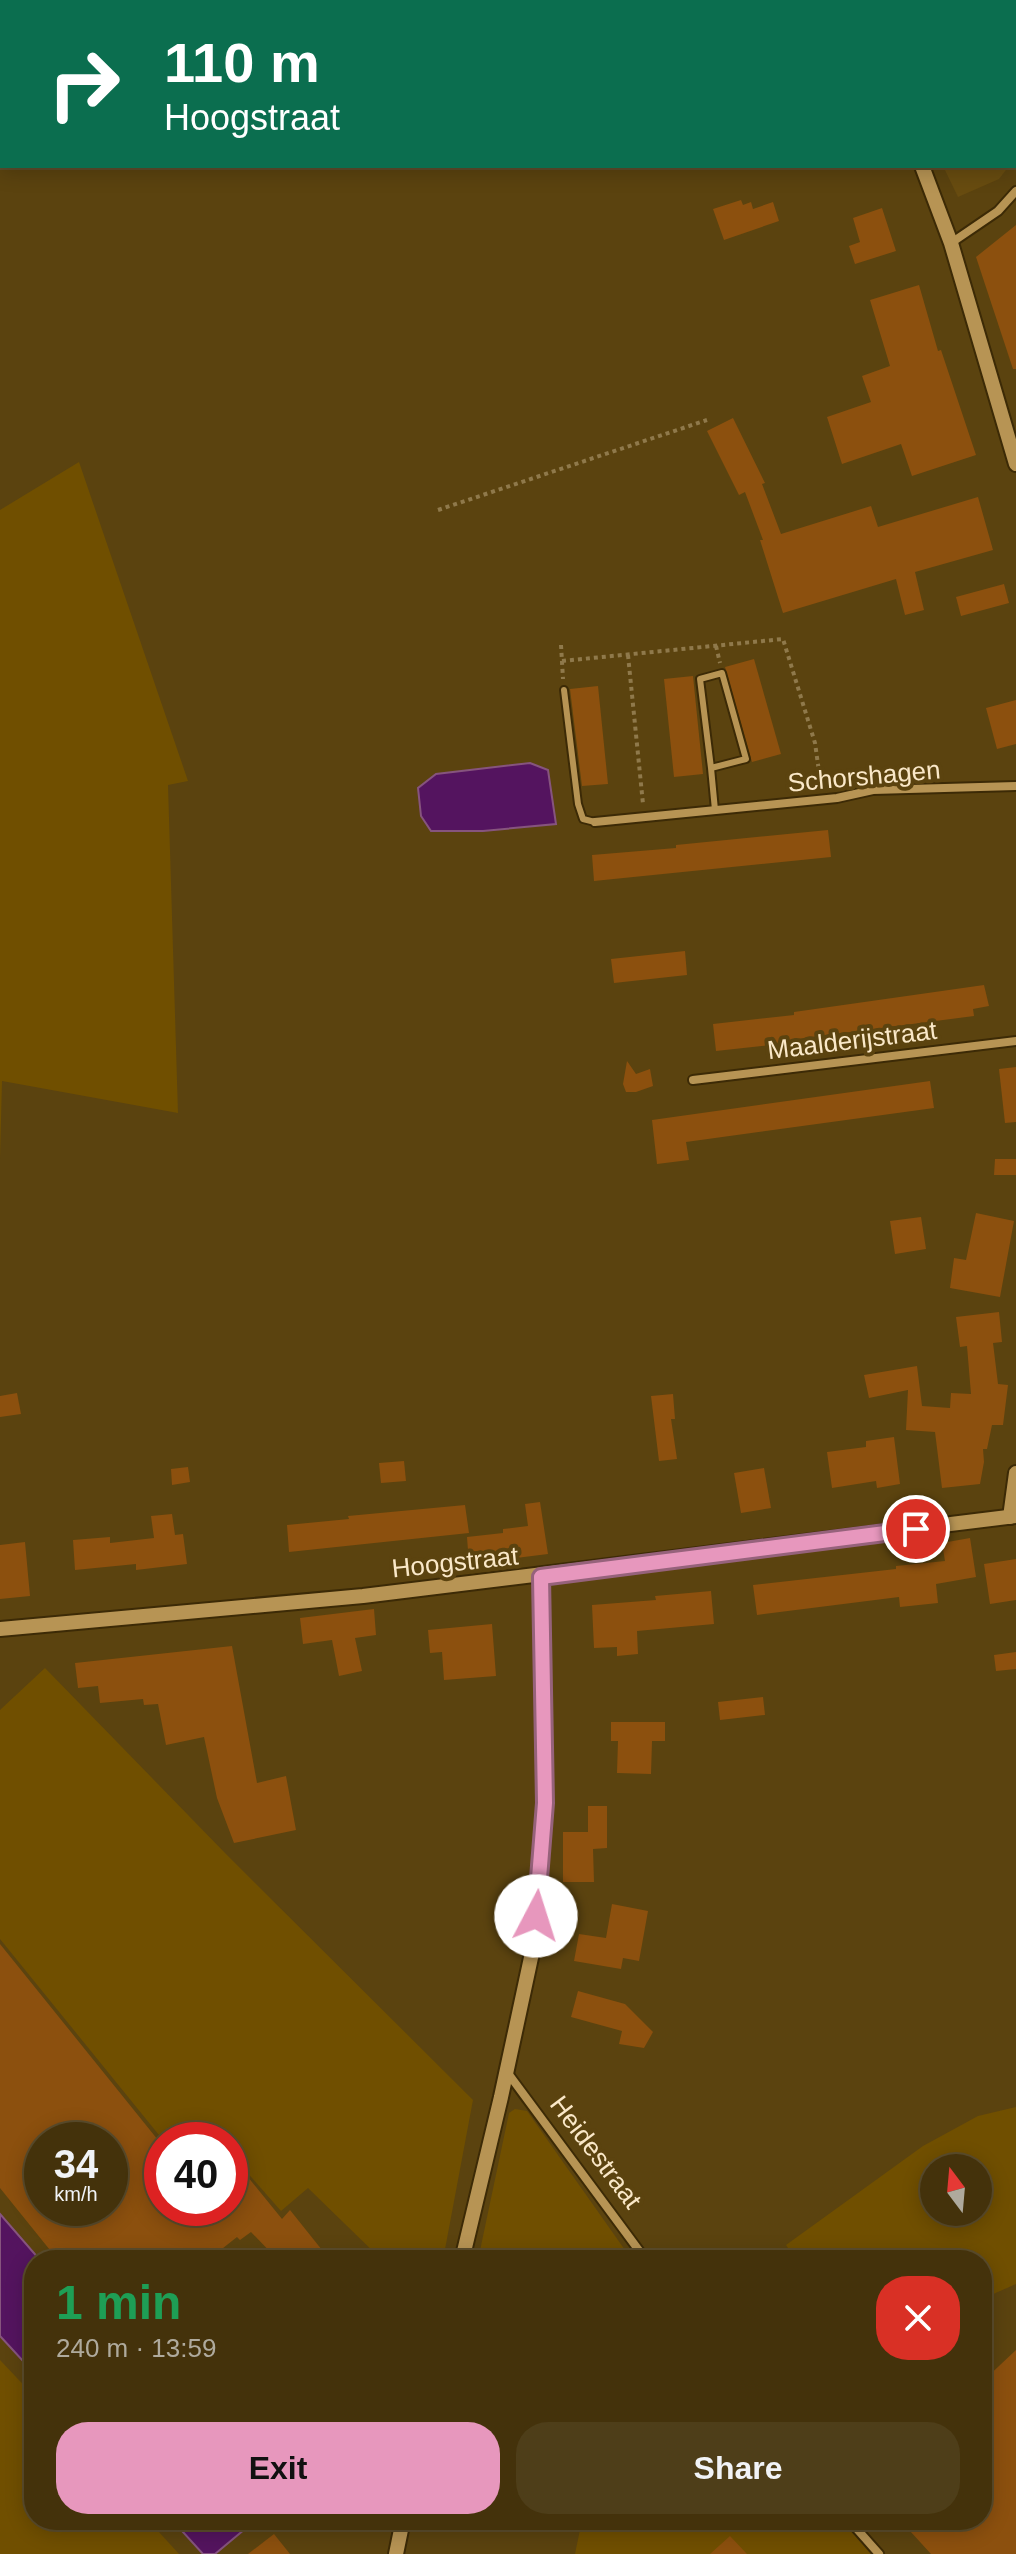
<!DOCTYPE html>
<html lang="en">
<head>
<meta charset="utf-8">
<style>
	body { margin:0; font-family:Arial,sans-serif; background:#4e3e19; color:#f1f3f6; height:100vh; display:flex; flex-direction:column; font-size:30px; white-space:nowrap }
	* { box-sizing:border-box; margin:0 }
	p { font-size:26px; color:#afaa9d }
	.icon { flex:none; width:44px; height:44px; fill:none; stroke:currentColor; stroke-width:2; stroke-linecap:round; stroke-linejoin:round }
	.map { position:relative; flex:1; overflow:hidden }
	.panel { position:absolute; left:24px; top:2250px; width:968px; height:280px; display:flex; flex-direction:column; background:#44320b; border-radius:32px; box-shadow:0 4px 20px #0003,0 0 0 2px #5c4d2c }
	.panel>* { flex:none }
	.guide { position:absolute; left:0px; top:0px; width:1016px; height:168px; box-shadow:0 4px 20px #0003,0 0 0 2px #5c4d2c; background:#0b6e4f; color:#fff; overflow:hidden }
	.needle { width:52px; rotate:344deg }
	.controls { position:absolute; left:920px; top:2154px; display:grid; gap:16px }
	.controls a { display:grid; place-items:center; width:72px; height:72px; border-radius:50%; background:#44320b; box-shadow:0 4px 20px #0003,0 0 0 2px #5c4d2c; font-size:40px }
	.speed { position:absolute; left:24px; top:2122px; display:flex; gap:16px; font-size:40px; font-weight:700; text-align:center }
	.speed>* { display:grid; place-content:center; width:104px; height:104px; border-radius:50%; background:#44320b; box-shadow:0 4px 20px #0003,0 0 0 2px #5c4d2c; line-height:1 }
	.speed small { font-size:20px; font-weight:400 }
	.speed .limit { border:12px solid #d22; background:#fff; color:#111 }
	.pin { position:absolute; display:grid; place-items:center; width:68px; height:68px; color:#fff; margin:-34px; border:4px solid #fff; border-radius:50%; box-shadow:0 2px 8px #0007 }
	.me { position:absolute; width:88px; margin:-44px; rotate:5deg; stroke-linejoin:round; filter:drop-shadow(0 0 6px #0008) }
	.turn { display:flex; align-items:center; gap:28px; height:168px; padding:0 32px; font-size:36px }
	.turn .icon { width:104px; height:104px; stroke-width:2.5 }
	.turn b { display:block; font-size:56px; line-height:68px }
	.round { display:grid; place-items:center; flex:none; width:84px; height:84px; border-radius:32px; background:#4e3e19 }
	.head { display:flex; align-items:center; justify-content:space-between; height:136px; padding:0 32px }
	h1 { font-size:48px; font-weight:800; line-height:60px; color:#1e9e55 }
	.action { display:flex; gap:16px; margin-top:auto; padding:16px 32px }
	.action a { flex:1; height:92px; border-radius:32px; background:#e797bd; color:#111; font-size:32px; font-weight:800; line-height:92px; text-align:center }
	.action a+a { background:#4e3e19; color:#f1f3f6 }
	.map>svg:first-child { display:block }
	.built { fill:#684c10 }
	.green { fill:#704f00; fill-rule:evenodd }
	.water { fill:#54145f; stroke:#86547e; stroke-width:2 }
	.building { fill:#8c500e; fill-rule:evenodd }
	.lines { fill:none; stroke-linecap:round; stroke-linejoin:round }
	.service-casing { stroke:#3c2a06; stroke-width:10 }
	.minor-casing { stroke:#3c2a06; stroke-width:12 }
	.tertiary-casing { stroke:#3c2a06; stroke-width:18 }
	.path { stroke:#8f794b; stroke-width:4; stroke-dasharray:4 4; stroke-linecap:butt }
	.service { stroke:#b79454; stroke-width:6 }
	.minor { stroke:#b79454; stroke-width:8 }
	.tertiary { stroke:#b79454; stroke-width:14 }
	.route-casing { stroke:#96627b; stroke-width:20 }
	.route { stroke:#e797bd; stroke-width:14 }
	.labels { text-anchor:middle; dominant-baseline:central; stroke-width:8; stroke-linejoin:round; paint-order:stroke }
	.street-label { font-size:26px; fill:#fae8c8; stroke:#5b430f }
</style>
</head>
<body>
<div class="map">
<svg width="1016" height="2554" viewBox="0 0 1016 2554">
	<rect width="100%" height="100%" fill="#5b430f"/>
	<g class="built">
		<polygon points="523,0 649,0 650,2 524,2"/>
		<polygon points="995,0 1016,0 1014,158 1014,2 994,2"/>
		<polygon points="943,166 1009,166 999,179 958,197"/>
	</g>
	<g class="green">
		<polygon points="79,462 188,781 168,785 178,1113 2,1081 0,1159 0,510"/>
		<polygon points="45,1668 225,1853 473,2100 443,2260 382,2260 308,2188 281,2211 230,2153 230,2140 163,2140 0,1939 0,1710"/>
		<path d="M 1016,2107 L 1016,2284 L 982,2299 L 982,2260 L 796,2260 L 786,2245 L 923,2146 L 978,2116 ZM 978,2168 L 978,2212 L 934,2212 L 934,2168 Z"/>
		<polygon points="515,2109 527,2111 632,2260 478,2260 509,2113"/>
		<polygon points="0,2360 34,2396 34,2520 148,2520 179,2554 0,2554"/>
		<polygon points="582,2520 841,2520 871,2554 575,2554"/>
	</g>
	<g class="water">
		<polygon points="530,763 548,770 556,824 483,831 431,831 421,816 418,788 436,774"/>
		<polygon points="0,2214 40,2260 34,2260 34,2373 0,2336"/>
		<polygon points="172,2520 251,2520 251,2524 215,2554 203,2554"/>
	</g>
	<g class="building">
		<polygon points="741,200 743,205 751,202 753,209 773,202 779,221 724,240 713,209"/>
		<polygon points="882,208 896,251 855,264 849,246 860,242 853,218"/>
		<polygon points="1016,225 1016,369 1013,369 976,257"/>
		<polygon points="919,285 938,351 941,350 976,455 912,476 901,444 842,464 827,417 871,402 862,376 890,366 870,300"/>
		<polygon points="733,418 765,483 762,484 781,534 871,506 878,527 978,497 993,550 915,572 924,610 905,615 896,579 783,613 760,540 763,540 745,492 739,495 707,431"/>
		<polygon points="1004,584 1009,603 961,616 956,597"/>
		<polygon points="754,659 781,754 752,762 725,667"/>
		<polygon points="693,676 703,774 674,777 664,679"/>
		<polygon points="598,686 608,784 582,786 570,689"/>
		<polygon points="1016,700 1016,744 997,749 986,708"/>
		<polygon points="828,830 831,857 594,881 592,855 676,848 676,845"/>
		<polygon points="685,951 687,975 614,983 611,959"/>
		<polygon points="984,985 989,1006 973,1009 974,1016 781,1041 781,1044 716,1051 713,1024 794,1015 794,1012"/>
		<polygon points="627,1061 636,1074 650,1069 653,1086 636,1092 626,1092 623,1084"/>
		<polygon points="1016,1067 1016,1122 1005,1123 999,1069"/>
		<polygon points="930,1081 934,1108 686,1142 689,1160 657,1164 652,1120"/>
		<polygon points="995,1159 1016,1159 1016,1175 994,1175"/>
		<polygon points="976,1213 1014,1221 1000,1297 950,1288 954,1258 966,1260"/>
		<polygon points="921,1217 926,1249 895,1254 890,1221"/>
		<polygon points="999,1312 1002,1342 993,1343 998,1384 1008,1385 1003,1425 992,1425 987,1449 983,1449 984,1462 980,1484 942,1488 935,1432 906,1430 908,1390 869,1398 864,1375 917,1366 922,1406 950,1408 951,1393 971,1394 967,1346 960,1347 956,1317"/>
		<polygon points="17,1393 21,1414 0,1417 0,1396"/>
		<polygon points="673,1394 675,1419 671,1419 677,1459 659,1461 651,1396"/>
		<polygon points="894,1437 900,1484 877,1488 876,1481 832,1488 827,1452 866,1447 866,1441"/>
		<polygon points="404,1461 406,1481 381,1483 379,1463"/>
		<polygon points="188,1467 190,1482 172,1485 171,1469"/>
		<polygon points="764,1468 771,1508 741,1513 734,1473"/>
		<polygon points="540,1502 548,1554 469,1564 467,1537 503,1533 503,1529 528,1526 525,1504"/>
		<polygon points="465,1505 469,1533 289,1552 287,1525 349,1519 348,1516"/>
		<polygon points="172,1514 175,1535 183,1534 187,1564 136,1570 136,1564 75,1570 73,1540 110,1537 110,1543 154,1538 151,1516"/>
		<polygon points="970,1538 976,1577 936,1584 938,1603 900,1607 899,1597 757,1615 753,1585 896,1569 896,1566 945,1561 942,1543"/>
		<polygon points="25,1542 30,1596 0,1599 0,1545"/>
		<polygon points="1016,1559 1016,1600 990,1604 984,1564"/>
		<polygon points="711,1591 714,1624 637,1631 638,1654 617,1656 617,1647 594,1648 592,1605 656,1600 655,1596"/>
		<polygon points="374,1609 376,1635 355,1638 362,1671 339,1676 332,1640 303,1644 300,1618"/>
		<polygon points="492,1624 496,1676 444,1680 442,1652 430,1653 428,1630"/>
		<polygon points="232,1646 257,1783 286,1776 296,1830 234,1843 217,1798 204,1737 166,1745 158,1704 144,1705 143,1699 100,1703 98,1686 78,1688 75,1663"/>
		<polygon points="1016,1652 1016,1669 996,1671 994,1655"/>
		<polygon points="763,1697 765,1715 720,1720 718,1702"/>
		<polygon points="611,1722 665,1722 665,1741 652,1741 651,1774 617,1773 618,1741 611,1741"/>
		<polygon points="588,1806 607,1806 607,1848 593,1849 594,1882 563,1882 563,1832 588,1832"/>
		<polygon points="612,1904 648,1911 639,1961 623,1958 621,1969 574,1961 579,1934 606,1938"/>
		<path d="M 0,1944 L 162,2145 L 162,2208 L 230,2208 L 230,2155 L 282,2219 L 290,2210 L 330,2260 L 278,2260 L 251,2232 L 240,2240 L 237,2237 L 208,2260 L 58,2260 L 0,2188 ZM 42,2140 L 110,2140 L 110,2208 L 42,2208 Z"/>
		<polygon points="578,1991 625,2004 653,2032 644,2048 619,2044 622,2031 571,2017"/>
		<polygon points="1016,2350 1016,2554 931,2554 900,2520 982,2520 982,2382"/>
		<polygon points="274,2534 290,2554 248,2554"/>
		<polygon points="730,2536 747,2554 710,2554"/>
	</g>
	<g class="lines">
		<defs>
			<g id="service">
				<polyline points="564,690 578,804 583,819 595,822"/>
				<polyline points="711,768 700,679 722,673 746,759 711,768 715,810"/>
			</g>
			<g id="minor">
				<polyline points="951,243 998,211 1016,191"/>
				<polyline points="595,822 837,798 873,790 1016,786"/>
				<polyline points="693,1080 1016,1041"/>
				<polyline points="507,2072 646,2260"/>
				<polyline points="849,2520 879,2554"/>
			</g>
			<g id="tertiary">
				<polyline points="842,0 843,2"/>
				<polyline points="922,166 951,243 1016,464"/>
				<polyline points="1010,1517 1016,1473"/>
				<polyline points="0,1629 363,1596 1016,1516"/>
				<polyline points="462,2260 501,2097 535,1939 545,1803 541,1577"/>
				<polyline points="396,2554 403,2520"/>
			</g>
		</defs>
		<use href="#service" class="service-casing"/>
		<use href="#minor" class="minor-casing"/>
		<use href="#tertiary" class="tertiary-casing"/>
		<g class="path">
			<polyline points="438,510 707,420"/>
			<polyline points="561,645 563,679"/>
			<polyline points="716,646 720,663"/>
			<polyline points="628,655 643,804"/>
			<polyline points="562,661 783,639 815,743 821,786"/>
		</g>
		<use href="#service" class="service"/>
		<use href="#minor" class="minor"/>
		<use href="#tertiary" class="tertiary"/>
	</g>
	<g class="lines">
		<defs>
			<polyline id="route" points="536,1916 545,1803 541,1577 916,1529"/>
		</defs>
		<use href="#route" class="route-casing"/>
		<use href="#route" class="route"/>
	</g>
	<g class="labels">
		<g class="street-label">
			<text transform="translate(864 776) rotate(-5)">Schorshagen</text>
			<text transform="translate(852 1040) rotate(-7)">Maalderijstraat</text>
			<text transform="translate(455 1562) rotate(-6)">Hoogstraat</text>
			<text transform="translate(596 2152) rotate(53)">Heidestraat</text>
		</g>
	</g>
</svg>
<div class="controls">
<a><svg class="needle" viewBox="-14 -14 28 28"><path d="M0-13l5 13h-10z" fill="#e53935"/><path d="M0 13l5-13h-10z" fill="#afaa9d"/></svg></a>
</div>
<div class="speed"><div>34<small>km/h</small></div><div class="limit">40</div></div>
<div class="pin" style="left:916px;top:1529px;background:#d93025"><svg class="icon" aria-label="arrive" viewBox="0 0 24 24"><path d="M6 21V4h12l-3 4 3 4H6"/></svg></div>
<svg class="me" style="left:536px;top:1916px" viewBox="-20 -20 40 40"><circle r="19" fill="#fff"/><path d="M0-13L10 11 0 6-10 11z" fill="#e797bd"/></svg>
<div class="guide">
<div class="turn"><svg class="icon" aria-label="right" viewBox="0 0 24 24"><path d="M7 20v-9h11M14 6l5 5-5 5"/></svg><div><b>110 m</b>Hoogstraat</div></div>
</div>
<section class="panel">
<div class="head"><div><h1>1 min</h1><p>240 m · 13:59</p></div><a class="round" style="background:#d93025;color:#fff"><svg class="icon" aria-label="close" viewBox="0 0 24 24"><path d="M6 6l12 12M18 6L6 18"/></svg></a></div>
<div class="action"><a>Exit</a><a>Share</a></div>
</section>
</div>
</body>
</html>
